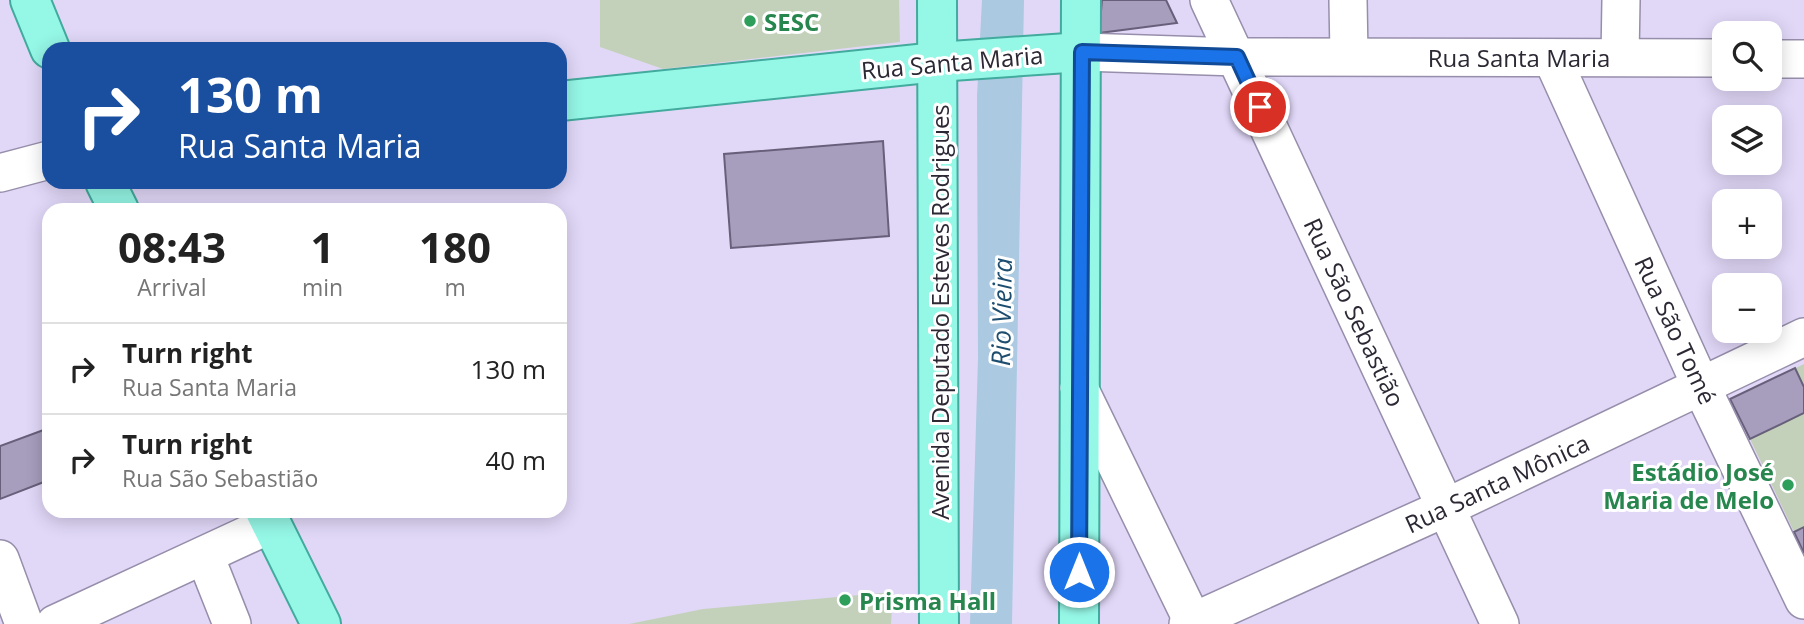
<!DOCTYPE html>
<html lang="en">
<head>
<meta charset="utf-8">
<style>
	body { margin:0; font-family:"Open Sans",sans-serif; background:#f6f6f6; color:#222; height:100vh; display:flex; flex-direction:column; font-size:26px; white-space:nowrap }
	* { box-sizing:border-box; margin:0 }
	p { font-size:23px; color:#767676 }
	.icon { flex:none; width:38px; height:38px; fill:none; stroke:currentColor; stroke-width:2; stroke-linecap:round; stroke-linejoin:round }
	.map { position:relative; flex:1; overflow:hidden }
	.sheet { position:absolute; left:42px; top:203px; width:525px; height:315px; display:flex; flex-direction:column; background:#fff; border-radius:21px; box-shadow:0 4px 18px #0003 }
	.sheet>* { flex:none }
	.hud { position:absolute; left:42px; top:42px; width:525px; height:147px; border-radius:21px; box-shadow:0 4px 18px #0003; background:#1a4fa0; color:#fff; overflow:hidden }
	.fabs { position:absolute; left:1712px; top:21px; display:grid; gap:14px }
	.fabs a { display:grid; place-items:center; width:70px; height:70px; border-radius:14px; background:#fff; box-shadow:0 4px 18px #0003; font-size:35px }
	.pin { position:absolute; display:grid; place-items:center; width:60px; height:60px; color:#fff; margin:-30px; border:4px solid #fff; border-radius:50%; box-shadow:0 2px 7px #0007 }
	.me { position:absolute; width:77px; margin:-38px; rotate:0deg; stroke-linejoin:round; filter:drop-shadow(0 0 5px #0008) }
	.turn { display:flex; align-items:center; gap:24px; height:147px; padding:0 21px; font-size:32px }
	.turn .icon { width:91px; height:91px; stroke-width:2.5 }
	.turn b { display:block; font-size:49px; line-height:60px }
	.eta { display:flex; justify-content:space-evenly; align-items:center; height:119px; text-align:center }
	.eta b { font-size:42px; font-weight:700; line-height:49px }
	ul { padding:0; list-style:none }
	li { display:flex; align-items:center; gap:21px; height:91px; padding:0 21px; border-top:2px solid #e0e0e0 }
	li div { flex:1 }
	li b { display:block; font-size:26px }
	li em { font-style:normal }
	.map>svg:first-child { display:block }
	.green { fill:#c4d1ba }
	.water { fill:#abc9e1 }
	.building { fill:#a79dbd; stroke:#68607b; stroke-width:2 }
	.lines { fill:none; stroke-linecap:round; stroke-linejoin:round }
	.minor-casing { stroke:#978eab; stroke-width:40 }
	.major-casing { stroke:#42ab9d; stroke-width:42 }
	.minor { stroke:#fff; stroke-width:37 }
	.major { stroke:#95f7e6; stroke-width:38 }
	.route-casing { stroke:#114b97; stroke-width:18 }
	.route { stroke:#1a73e8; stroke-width:12 }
	.leisure-dot { fill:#2e9e5b; stroke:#fff; stroke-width:2.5 }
	.labels { text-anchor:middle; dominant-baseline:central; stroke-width:6; stroke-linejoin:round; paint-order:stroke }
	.leisure-label { font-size:24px; font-weight:bold; fill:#27864d; stroke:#fff; text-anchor:start }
	.street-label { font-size:24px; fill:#2c2834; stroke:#fff }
	.water-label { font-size:26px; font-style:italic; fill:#1d4d6f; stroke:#fff }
</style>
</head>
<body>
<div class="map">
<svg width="1804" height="624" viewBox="0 0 1804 624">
	<rect width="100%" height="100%" fill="#e1d8f8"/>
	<g class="green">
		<polygon points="600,0 899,0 900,42 663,69 600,47"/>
		<polygon points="1804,364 1804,553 1731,399"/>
		<polygon points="893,592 891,624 629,624 703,609"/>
	</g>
	<polygon class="water" points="982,0 1024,0 1012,624 970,624 978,358 977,96"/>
	<g class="building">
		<polygon points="1102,0 1166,0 1177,23 1099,33"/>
		<polygon points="883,141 889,236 731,248 724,154"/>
		<polygon points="1795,368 1804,387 1804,413 1750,439 1730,399"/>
		<polygon points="49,428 49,480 0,499 0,446"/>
		<polygon points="1804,527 1804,553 1794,532"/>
	</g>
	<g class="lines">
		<defs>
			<g id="minor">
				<polyline points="1209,0 1500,624"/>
				<polyline points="1348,0 1349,55"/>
				<polyline points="1082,52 1237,57 1724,58"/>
				<polyline points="1620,57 1621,0"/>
				<polyline points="1552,58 1701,386 1804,600"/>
				<polyline points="1769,59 1804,59"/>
				<polyline points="0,173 49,160"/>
				<polyline points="1079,388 1194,624"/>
				<polyline points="205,556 232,624"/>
				<polyline points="0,559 24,624"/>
				<polyline points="55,624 271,524"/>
				<polyline points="1188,624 1445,508 1804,337"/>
			</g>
			<g id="major">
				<polyline points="30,0 50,49"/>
				<polyline points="937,0 939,624"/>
				<polyline points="560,101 937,62 1082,52"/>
				<polyline points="105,182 119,210"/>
				<polyline points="265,511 321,624"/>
				<polyline points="1079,624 1081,0"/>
			</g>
		</defs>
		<use href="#minor" class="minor-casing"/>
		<use href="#major" class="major-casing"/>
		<use href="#minor" class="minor"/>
		<use href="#major" class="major"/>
	</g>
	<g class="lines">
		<defs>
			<polyline id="route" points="1079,572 1082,52 1237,57 1260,107"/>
		</defs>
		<use href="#route" class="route-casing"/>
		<use href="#route" class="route"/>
	</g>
	<g class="leisure-dot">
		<circle cx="750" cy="21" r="7"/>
		<circle cx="1788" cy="485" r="7"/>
		<circle cx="845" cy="600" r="7"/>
	</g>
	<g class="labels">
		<g class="leisure-label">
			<text x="764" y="21">SESC</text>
			<text x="1774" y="471" text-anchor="end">Estádio José<tspan x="1774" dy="28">Maria de Melo</tspan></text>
			<text x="859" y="600">Prisma Hall</text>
		</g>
		<g class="street-label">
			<text x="1519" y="57">Rua Santa Maria</text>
			<text transform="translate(952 62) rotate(-5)">Rua Santa Maria</text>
			<text transform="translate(939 312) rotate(-90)">Avenida Deputado Esteves Rodrigues</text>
			<text transform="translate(1355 312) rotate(65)">Rua São Sebastião</text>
			<text transform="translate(1676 330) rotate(65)">Rua São Tomé</text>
			<text transform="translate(1497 483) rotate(-25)">Rua Santa Mônica</text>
		</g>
		<g class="water-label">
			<text transform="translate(1001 312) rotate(-89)">Rio Vieira</text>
		</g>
	</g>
</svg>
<div class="fabs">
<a><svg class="icon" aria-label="search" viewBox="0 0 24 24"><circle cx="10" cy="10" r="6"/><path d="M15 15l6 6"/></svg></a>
<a><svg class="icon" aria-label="layers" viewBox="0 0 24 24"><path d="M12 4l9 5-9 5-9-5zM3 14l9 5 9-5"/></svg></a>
<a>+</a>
<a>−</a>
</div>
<div class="pin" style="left:1260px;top:107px;background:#d93025"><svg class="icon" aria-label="arrive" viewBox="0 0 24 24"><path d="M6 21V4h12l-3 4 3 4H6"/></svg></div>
<svg class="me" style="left:1079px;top:572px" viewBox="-20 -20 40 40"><circle r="17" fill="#1a73e8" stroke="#fff" stroke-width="3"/><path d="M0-11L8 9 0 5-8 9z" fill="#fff"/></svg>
<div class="hud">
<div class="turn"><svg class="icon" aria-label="right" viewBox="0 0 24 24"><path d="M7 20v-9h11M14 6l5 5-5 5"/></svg><div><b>130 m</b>Rua Santa Maria</div></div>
</div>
<section class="sheet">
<div class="eta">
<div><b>08:43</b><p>Arrival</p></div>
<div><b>1</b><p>min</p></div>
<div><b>180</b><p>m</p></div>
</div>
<ul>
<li><svg class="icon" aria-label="right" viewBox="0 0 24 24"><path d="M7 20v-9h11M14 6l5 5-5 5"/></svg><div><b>Turn right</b><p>Rua Santa Maria</p></div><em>130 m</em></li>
<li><svg class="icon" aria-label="right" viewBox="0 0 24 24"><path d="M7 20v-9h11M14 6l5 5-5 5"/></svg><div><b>Turn right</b><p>Rua São Sebastião</p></div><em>40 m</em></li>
</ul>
</section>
</div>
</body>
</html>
